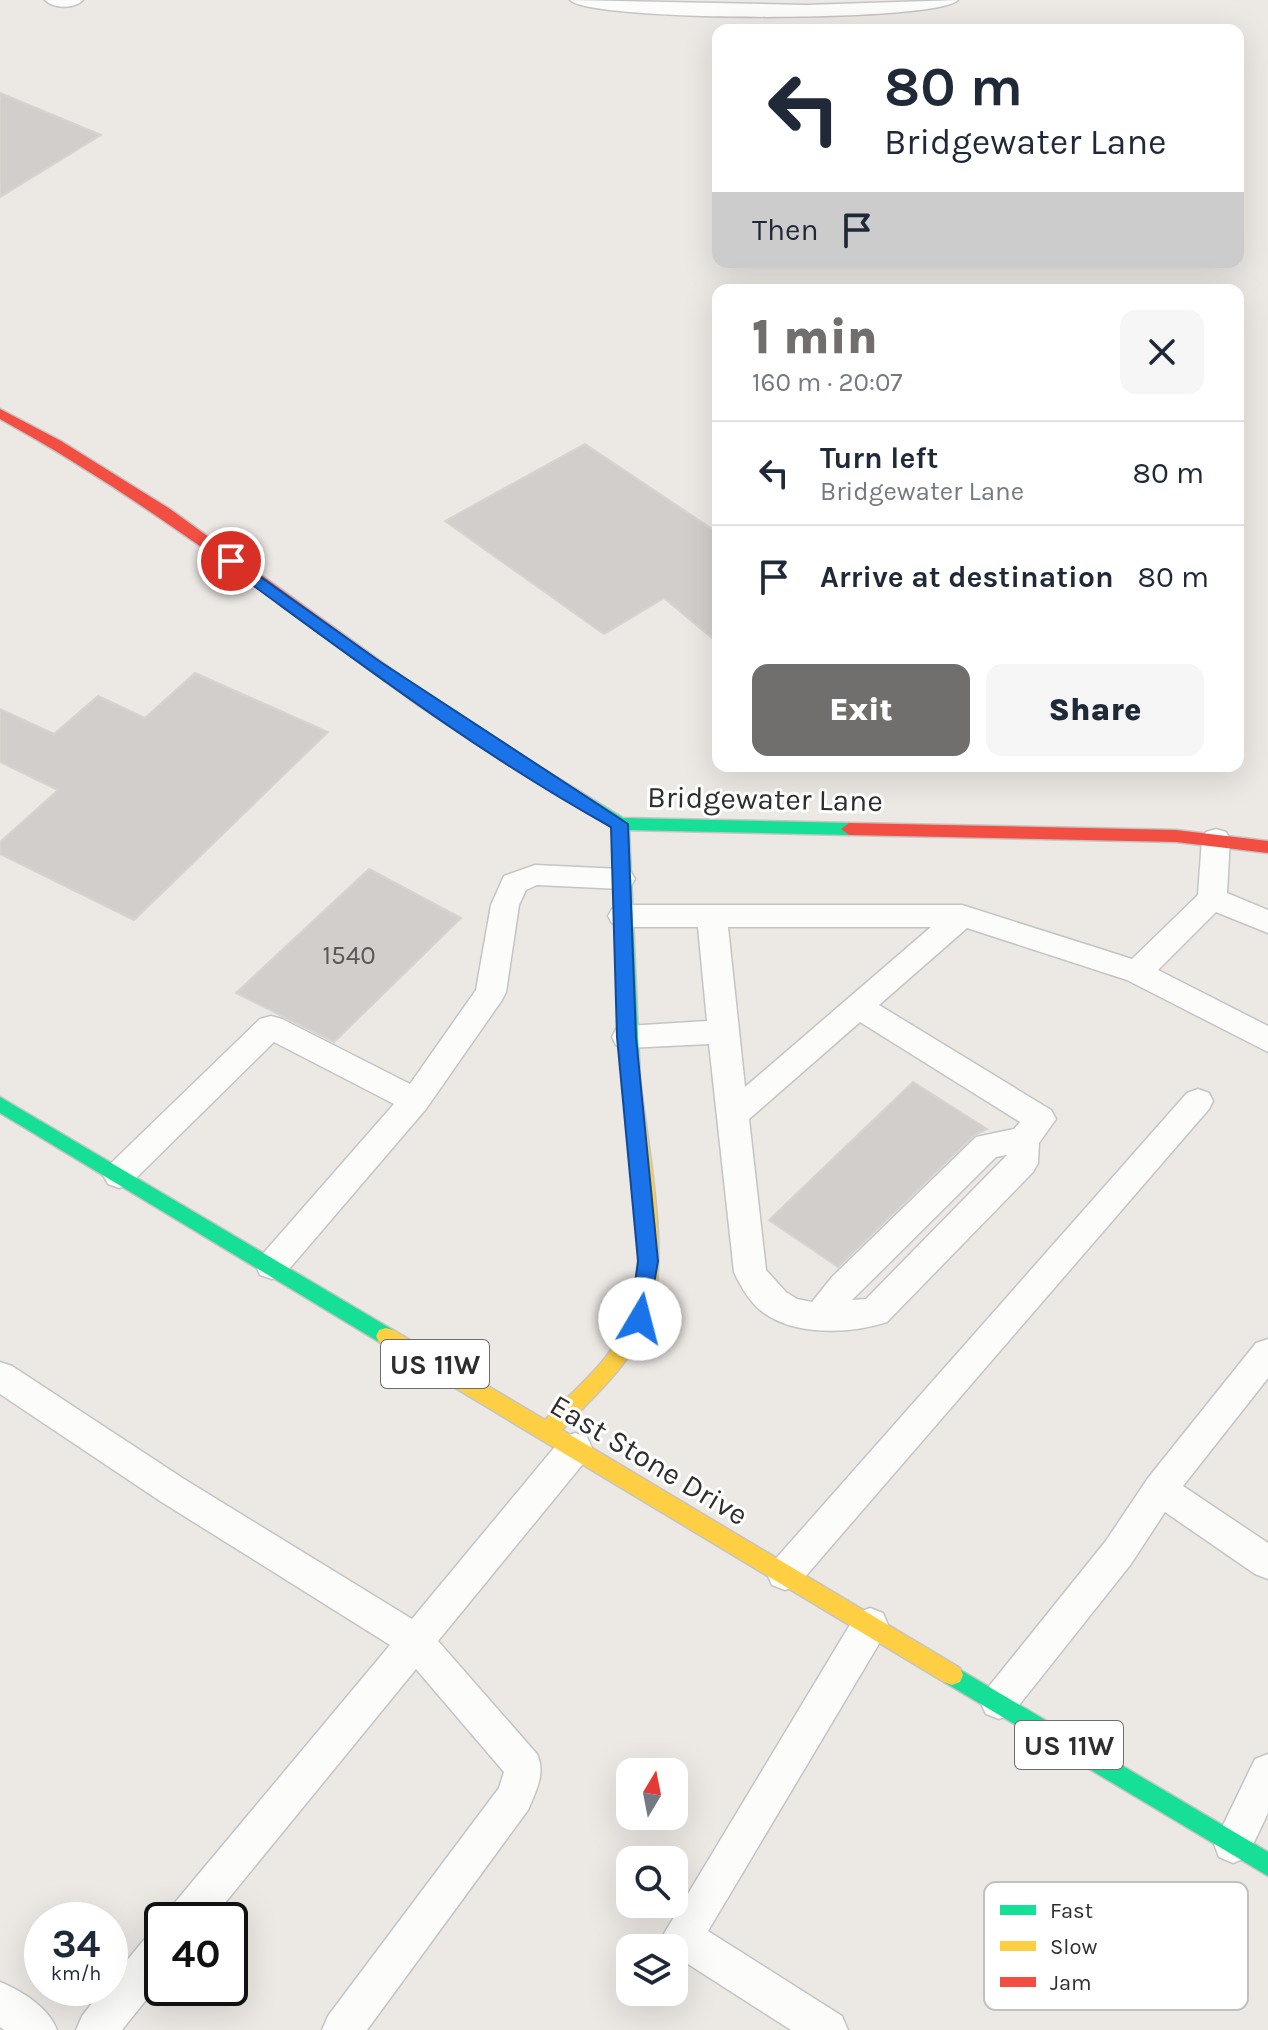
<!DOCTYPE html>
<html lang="en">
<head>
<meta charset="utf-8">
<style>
	body { margin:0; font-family:Karla,sans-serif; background:#f6f6f7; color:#1f2937; height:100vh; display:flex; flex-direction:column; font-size:30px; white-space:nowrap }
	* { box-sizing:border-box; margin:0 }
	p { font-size:26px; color:#747a83 }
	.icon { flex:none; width:44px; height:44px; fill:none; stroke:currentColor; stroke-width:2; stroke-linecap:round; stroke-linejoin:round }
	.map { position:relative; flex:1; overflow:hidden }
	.drawer { position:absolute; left:712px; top:284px; width:532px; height:488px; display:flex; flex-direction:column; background:#fff; border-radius:16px; box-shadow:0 8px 32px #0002 }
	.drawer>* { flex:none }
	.top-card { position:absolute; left:712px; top:24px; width:532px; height:244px; border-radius:16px; box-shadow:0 8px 32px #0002; background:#fff; color:#1f2937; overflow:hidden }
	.needle { width:52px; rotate:10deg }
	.fabs { position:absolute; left:616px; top:1758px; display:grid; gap:16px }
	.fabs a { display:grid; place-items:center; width:72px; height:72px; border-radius:16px; background:#fff; box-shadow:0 8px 32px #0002; font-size:40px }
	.speed { position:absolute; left:24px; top:1902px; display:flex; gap:16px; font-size:40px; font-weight:700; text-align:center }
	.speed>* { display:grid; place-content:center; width:104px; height:104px; border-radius:50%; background:#fff; box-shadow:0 8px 32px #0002; line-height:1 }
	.speed small { font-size:20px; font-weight:400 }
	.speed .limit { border:4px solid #111; border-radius:12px; background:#fff; color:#111 }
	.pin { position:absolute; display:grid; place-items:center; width:68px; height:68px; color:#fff; margin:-34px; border:4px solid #fff; border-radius:50%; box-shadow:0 2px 8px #0007 }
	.me { position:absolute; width:88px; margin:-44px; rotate:8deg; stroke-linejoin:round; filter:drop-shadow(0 0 6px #0008) }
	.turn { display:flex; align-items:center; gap:28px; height:168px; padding:0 40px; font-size:36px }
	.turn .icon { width:104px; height:104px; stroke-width:2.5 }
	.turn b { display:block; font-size:56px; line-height:68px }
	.then { display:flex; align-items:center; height:76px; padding:0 40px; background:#0003; gap:16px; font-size:30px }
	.round { display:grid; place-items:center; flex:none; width:84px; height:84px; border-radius:16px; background:#f6f6f7 }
	.head { display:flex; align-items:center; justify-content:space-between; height:136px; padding:0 40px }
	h1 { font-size:48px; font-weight:800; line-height:60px; color:#706f6e }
	.button { display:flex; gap:16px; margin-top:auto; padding:16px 40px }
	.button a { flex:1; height:92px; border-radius:16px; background:#706f6e; color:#fff; font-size:32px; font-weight:800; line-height:92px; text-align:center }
	.button a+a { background:#f6f6f7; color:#1f2937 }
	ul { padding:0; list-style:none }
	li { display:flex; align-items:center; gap:24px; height:104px; padding:0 40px; border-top:2px solid #e0e1e3 }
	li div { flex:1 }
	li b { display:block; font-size:30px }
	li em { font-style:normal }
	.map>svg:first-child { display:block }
	.building { fill:#d1cecb; stroke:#d7d4d0; stroke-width:2 }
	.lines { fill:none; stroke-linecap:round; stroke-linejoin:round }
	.lane-casing { stroke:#c5c4c5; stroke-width:3 }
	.fast-casing { stroke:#c5c4c5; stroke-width:3 }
	.slow-casing { stroke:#c5c4c5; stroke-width:3 }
	.jam-casing { stroke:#c5c4c5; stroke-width:3 }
	.lane { fill:#fcfcfb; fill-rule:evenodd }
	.fast { fill:#16e098; fill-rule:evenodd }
	.slow { fill:#ffcf43; fill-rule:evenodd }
	.jam { fill:#f24e42; fill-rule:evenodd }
	.route { fill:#1a73e8; stroke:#114b97; stroke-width:2 }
	.labels { text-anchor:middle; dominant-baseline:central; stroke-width:6; stroke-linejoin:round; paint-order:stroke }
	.number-label { font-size:26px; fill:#585857 }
	.shield { fill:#fff; stroke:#6d6d6d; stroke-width:2 }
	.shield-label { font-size:28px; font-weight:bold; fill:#2e2e2e }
	.street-label { font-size:30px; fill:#2e2e2e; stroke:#fff }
	.key { fill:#fff; stroke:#c0c0c0; stroke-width:2 }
	.key-label { font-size:22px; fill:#2e2e2e }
</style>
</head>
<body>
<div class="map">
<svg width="1268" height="2030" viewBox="0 0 1268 2030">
	<rect width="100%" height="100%" fill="#ece8e4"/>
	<g class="building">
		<polygon points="0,93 101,135 0,197"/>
		<polygon points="585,444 718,533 718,643 664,598 604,634 445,521"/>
		<polygon points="195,673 328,732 134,920 0,854 0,842 58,790 0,762 0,709 54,734 98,696 145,718"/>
		<polygon points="369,869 461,918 334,1042 236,993"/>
		<polygon points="913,1082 987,1129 974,1135 838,1267 769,1220"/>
	</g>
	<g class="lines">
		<defs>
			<g id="lane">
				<path d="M 45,0 L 83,0 C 75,9 53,9 45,0 Z"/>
				<path d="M 570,0 L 806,5 L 958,0 C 937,23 590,22 570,0 Z"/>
				<path d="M 1216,829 L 1226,832 L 1230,839 L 1227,893 L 1268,910 L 1268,933 L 1216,912 L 1158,970 L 1268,1026 L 1268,1052 L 1127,980 L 967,928 L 879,1005 L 1051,1110 L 1056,1119 L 1039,1143 L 1038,1163 L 1033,1172 L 887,1322 C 850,1334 796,1336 764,1313 C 750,1303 741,1287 734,1272 L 709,1044 L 627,1048 L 616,1045 L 612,1037 L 616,1029 L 627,1026 L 707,1021 L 698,927 L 622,927 L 612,923 L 608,916 L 612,909 L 622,905 L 962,905 L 1132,959 L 1198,895 L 1202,839 L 1206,832 ZM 728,927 L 931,927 L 745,1087 ZM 860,1022 L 1020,1122 L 1014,1129 L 976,1137 L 832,1277 L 812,1302 L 797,1299 L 786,1292 L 766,1270 L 749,1119 ZM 1007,1155 L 866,1299 L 852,1300 L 996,1157 Z"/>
				<polygon points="535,865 621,869 631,872 635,879 631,886 621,889 537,885 526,890 519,905 506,992 502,1000 426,1109 284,1275 272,1279 260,1275 256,1266 260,1257 394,1104 274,1042 130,1184 119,1188 108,1184 103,1175 108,1166 260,1019 271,1016 282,1019 410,1084 476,990 491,905 504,876"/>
				<polygon points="1198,1089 1209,1093 1213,1101 1209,1109 798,1585 785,1590 772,1585 767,1574 772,1563 1187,1093"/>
				<polygon points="1268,1339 1268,1378 1183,1486 1268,1543 1268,1579 1255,1574 1165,1512 1131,1564 1012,1714 999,1719 986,1714 980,1702 986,1690 1105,1542 1148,1478 1256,1343"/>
				<path d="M 0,1362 L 12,1366 L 184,1479 L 412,1619 L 563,1437 L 575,1433 L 587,1437 L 592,1448 L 587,1459 L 438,1641 L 537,1754 C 546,1773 536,1791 528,1810 L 367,2030 L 322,2030 L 328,2016 L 499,1788 L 504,1772 L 416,1669 L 211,1920 L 166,1920 L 172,1906 L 390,1645 L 160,1501 L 0,1394 Z"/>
				<polygon points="870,1608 883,1613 888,1625 883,1637 708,1931 842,2016 848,2030 791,2030 674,1955 674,1948 667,1948 662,1937 857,1613"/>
				<polygon points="1268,1754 1268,1813 1247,1857 1233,1863 1219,1857 1214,1844 1255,1759"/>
				<polygon points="162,1929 162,1980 122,2030 76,2030 82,2016 104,1988 110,1988 110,1981 148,1935"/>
				<path d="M 0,1982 C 22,1991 48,2007 57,2030 L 4,2030 L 0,2027 Z"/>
			</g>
			<g id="fast">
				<polygon points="424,696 623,818 849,823 857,829 849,835 629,830 640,1080 638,1085 624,1085 622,1080 612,827 516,770 418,705 416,701 418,697"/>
				<polygon points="0,1097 393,1330 396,1336 393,1342 386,1344 379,1342 0,1113"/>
				<polygon points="952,1665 1268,1852 1268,1876 944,1682 941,1675 944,1668"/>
			</g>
			<path id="slow" d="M 631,1073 L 638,1075 L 640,1080 C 647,1144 673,1267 647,1325 C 629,1366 592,1398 562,1430 L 960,1668 L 963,1675 L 960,1682 L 952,1685 L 944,1682 L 379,1342 L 376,1336 L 379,1330 L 386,1328 L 393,1330 L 545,1420 C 573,1391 610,1361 628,1323 C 652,1272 628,1138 622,1080 L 624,1075 Z"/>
			<g id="jam">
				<path d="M 0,409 L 61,441 L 170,509 L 430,697 L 432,701 L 430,705 L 418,705 C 281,606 149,501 0,419 Z"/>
				<polygon points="849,823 1176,830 1268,841 1268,853 1176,842 849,835 841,829"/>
			</g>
		</defs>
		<use href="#lane" class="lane-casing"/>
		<use href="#fast" class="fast-casing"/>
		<use href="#slow" class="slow-casing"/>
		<use href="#jam" class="jam-casing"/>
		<use href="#lane" class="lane"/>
		<use href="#fast" class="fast"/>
		<use href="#slow" class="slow"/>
		<use href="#jam" class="jam"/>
	</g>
	<path class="route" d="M 231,556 L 379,661 L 628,824 L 636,1037 L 658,1261 L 647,1325 L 640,1327 L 633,1325 L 630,1319 L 638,1261 L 617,1037 L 611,827 C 477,753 349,655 225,565 L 225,558 Z"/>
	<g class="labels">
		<g class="number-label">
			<text x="349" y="955">1540</text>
		</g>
		<g class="shield">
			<rect x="381" y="1340" width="108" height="48" rx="6"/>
			<rect x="1015" y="1721" width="108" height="48" rx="6"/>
		</g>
		<g class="shield-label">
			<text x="435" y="1364">US 11W</text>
			<text x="1069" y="1745">US 11W</text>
		</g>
		<g class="street-label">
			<text transform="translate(765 799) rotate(1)">Bridgewater Lane</text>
			<text transform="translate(649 1460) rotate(31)">East Stone Drive</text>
		</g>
	</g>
	<rect x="984" y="1882" width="264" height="128" rx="12" class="key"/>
	<rect x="1000" y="1905" width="36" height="10" fill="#16e098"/>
	<rect x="1000" y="1941" width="36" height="10" fill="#ffcf43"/>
	<rect x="1000" y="1977" width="36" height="10" fill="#f24e42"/>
	<g class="key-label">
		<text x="1050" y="1918">Fast</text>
		<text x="1050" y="1954">Slow</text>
		<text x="1050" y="1990">Jam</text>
	</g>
</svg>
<div class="fabs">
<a><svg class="needle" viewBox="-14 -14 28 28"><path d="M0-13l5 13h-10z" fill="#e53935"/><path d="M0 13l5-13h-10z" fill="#747a83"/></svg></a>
<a><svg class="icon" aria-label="search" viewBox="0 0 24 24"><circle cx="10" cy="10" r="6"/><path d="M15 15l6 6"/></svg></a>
<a><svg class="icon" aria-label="layers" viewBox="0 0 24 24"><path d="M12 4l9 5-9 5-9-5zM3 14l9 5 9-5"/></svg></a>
</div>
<div class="speed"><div>34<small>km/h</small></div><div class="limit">40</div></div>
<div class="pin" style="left:231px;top:561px;background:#d93025"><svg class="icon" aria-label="arrive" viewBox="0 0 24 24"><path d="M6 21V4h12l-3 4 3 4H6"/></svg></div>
<svg class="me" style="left:640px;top:1319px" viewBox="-20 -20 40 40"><circle r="19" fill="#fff"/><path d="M0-13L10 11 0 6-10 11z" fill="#1a73e8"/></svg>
<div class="top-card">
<div class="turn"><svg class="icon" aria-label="left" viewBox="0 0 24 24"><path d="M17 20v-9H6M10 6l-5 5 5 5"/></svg><div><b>80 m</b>Bridgewater Lane</div></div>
<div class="then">Then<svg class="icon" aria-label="arrive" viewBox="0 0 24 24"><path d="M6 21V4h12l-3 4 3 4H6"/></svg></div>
</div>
<section class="drawer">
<div class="head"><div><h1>1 min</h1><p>160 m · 20:07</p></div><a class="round"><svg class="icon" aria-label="close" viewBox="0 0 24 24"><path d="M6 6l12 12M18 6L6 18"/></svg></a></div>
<ul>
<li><svg class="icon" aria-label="left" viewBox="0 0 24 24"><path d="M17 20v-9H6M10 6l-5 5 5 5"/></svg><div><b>Turn left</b><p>Bridgewater Lane</p></div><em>80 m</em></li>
<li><svg class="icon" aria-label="arrive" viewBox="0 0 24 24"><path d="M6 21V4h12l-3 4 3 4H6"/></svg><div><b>Arrive at destination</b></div><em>80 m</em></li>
</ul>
<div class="button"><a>Exit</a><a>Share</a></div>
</section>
</div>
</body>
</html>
